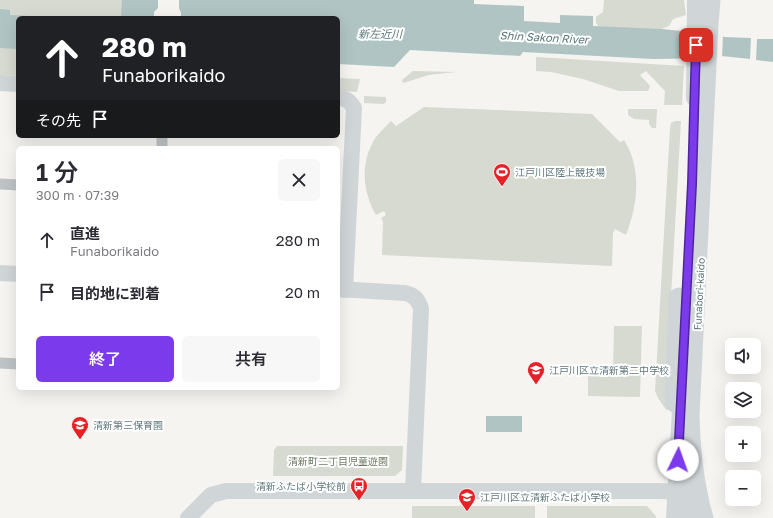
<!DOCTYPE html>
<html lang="ja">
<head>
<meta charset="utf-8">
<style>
	body { margin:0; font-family:"Golos Text","Noto Sans JP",sans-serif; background:#f7f7f7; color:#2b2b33; height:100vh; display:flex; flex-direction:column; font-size:15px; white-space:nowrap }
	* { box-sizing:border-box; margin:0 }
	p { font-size:13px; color:#7c7c81 }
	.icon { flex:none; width:22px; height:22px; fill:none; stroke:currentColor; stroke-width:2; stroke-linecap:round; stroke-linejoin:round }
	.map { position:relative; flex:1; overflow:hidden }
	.sheet { position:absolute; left:16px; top:146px; width:324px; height:244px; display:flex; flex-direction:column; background:#fff; border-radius:6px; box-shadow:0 4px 16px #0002 }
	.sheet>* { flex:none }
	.top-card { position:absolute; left:16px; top:16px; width:324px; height:122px; border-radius:6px; box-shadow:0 4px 16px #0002; background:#202124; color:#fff; overflow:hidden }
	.tools { position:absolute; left:725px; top:338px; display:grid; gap:8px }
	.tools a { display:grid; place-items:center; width:36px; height:36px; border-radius:6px; background:#fff; box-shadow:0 4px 16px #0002; font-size:20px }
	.pin { position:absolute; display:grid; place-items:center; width:34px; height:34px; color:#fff; margin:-17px; border-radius:8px; box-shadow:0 2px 6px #0006 }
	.me { position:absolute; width:44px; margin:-22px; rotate:3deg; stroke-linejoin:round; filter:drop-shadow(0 0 3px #0008) }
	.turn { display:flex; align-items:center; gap:14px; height:84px; padding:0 20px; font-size:18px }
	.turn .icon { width:52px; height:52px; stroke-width:2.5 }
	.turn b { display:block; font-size:28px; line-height:34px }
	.then { display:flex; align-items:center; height:38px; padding:0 20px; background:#0003; gap:8px; font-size:15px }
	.round { display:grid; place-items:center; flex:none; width:42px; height:42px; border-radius:6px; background:#f7f7f7 }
	.summary { display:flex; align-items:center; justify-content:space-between; height:68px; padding:0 20px }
	h1 { font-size:24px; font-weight:600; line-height:30px }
	.cta { display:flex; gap:8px; margin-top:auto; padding:8px 20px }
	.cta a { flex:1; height:46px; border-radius:6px; background:#7c3aed; color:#fff; font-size:16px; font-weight:600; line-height:46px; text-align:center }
	.cta a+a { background:#f7f7f7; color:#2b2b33 }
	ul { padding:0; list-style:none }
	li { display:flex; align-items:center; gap:12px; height:52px; padding:0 20px }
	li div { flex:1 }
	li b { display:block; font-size:15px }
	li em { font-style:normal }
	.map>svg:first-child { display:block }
	.green { fill:#d6dad0 }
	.water { fill:#b1c4c4 }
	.pier { fill:#f5f4f1 }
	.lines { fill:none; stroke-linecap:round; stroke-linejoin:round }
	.street { stroke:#bec4c6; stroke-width:11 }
	.secondary { stroke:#d0d6d8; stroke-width:16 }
	.primary { stroke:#d0d6d8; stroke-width:18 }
	.highway { stroke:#d0d6d8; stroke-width:21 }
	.route-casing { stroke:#51269a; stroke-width:10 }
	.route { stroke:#7c3aed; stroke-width:7 }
	.labels { text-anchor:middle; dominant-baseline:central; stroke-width:4; stroke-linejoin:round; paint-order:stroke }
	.poi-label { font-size:10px; fill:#60787d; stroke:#fff; text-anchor:start }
	.street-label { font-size:10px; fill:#60787d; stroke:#fff }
	.park-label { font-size:10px; fill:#6d7a63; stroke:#fff }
	.water-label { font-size:11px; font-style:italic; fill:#5a7879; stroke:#fff }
</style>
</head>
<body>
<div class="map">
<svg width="773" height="518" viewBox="0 0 773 518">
	<rect width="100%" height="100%" fill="#f5f4f1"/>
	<g class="green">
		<polygon points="0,0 153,0 152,18 18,18 18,76 0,75"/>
		<polygon points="604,0 684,0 686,15 673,19 669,26 654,32 601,29 596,23 596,17 603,12"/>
		<polygon points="536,57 684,66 682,105 664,105 665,91 646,71 640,75 650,86 648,91 619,91 583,79 551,72 536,71"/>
		<polygon points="413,71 456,72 429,75 403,83 402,80"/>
		<polygon points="338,78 360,79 357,92 338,91"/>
		<polygon points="364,96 386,97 386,102 384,104 364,103"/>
		<path d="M 424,107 L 592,114 L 620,142 L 624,140 C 642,168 638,204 626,235 L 615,229 L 613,233 L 612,266 L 382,255 L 383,221 L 381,218 L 386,215 L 384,211 L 376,215 C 362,191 360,161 376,137 C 381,131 386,126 391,121 L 396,126 Z"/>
		<polygon points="628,109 657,109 656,128 652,128 649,124 649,120 634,119 628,115"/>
		<polygon points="675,121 681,121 668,350 667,411 658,398 655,391 670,128 671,123"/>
		<polygon points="614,326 642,326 640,397 588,396 588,372 613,372"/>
		<polygon points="277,446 403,446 402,470 395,476 273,476 274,450"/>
		<rect x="412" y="506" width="123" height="12"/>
		<polygon points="547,506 647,506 656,516 656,518 547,518"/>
	</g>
	<g class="water">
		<polygon points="122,0 474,0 474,4 524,6 524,21 560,23 560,15 593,16 593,26 662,29 721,35 724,37 751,38 750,59 722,56 719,58 653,59 523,52 520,56 410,50 394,67 338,64 338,18 121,18"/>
		<polygon points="0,9 10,10 10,15 69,18 18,18 18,49 0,48"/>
		<polygon points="757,39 773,39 773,62 756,60"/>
		<rect x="486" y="416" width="36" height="16"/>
	</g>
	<g class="pier">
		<polygon points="158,0 179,0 179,8 181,13 181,18 154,18 154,12 158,8"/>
		<polygon points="685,30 723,34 722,59 719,60 685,61"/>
	</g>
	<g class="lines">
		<g class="street">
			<polyline points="162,148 162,136"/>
			<polyline points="0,184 18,185"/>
			<polyline points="0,363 18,364"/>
		</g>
		<g class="secondary">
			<polyline points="0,83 18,84"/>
			<path d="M 338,98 C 347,99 349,100 354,108 L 345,290"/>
			<polyline points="0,273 18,274"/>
			<path d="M 338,289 L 405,293 C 414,295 418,299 421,309 L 413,490"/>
			<polyline points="188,518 211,495 226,491 658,491 688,492"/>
		</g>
		<g class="primary">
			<polyline points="695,98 696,0"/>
			<polyline points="675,518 681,409"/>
			<polyline points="689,518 691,485"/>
		</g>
		<g class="highway">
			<polyline points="675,402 676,369 679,298"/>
			<path d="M 703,518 C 693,484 690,451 689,416 L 708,24 L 710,0"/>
		</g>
	</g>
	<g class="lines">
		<defs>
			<polyline id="route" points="678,460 692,184 696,45"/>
		</defs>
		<use href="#route" class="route-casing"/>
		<use href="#route" class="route"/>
	</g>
	<defs>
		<symbol id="stadium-pin" viewBox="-11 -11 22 30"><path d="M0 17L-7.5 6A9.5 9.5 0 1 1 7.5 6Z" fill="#e52227" stroke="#fff"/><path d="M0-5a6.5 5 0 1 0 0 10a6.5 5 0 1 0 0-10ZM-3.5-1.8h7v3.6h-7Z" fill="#fff"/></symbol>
		<symbol id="school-pin" viewBox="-11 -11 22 30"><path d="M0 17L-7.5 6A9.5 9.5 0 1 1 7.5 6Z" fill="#e52227" stroke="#fff"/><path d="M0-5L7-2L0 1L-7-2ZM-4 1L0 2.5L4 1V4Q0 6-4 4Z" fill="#fff"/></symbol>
		<symbol id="bus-pin" viewBox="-11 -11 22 30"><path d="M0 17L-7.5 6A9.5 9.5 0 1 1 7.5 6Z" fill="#e52227" stroke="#fff"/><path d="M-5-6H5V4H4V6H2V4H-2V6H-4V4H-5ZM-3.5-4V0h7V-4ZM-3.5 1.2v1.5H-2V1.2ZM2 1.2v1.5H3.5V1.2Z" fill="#fff"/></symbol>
	</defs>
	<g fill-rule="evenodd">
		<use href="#stadium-pin" x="492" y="162" width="20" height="27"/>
		<use href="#school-pin" x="526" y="360" width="20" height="27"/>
		<use href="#school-pin" x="70" y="415" width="20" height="27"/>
		<use href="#bus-pin" x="349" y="476" width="20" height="27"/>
		<use href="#school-pin" x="457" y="487" width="20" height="27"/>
	</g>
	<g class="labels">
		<g class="poi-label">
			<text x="515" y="172">江戸川区陸上競技場</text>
			<text x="549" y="370">江戸川区立清新第二中学校</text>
			<text x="93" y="425">清新第三保育園</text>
			<text x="346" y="486" text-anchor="end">清新ふたば小学校前</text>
			<text x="480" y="497">江戸川区立清新ふたば小学校</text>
		</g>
		<g class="street-label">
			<text transform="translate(699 294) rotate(-87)">Funabori-kaido</text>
		</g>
		<g class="park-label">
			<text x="338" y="461">清新町二丁目児童遊園</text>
		</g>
		<g class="water-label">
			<text x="380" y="33">新左近川</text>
			<text transform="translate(544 37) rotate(3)">Shin Sakon River</text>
		</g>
	</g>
</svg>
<div class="tools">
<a><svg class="icon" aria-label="sound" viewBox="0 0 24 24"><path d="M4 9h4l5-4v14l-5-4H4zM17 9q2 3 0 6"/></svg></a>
<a><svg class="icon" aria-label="layers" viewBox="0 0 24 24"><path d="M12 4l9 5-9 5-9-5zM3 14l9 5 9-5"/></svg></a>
<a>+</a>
<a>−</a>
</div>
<div class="pin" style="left:696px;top:45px;background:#d93025"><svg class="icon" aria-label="arrive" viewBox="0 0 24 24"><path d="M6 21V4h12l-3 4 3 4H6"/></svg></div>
<svg class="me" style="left:678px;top:460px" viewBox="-20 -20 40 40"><circle r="19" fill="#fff"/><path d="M0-13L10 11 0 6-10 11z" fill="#7c3aed"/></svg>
<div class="top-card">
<div class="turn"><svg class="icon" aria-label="ahead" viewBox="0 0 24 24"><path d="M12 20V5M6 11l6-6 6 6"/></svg><div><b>280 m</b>Funaborikaido</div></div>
<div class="then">その先<svg class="icon" aria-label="arrive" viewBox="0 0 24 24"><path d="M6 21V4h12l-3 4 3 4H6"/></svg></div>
</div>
<section class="sheet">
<div class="summary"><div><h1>1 分</h1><p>300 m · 07:39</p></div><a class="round"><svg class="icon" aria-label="close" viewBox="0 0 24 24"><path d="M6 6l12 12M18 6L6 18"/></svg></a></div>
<ul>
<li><svg class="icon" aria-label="ahead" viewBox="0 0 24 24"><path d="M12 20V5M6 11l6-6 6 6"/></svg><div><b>直進</b><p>Funaborikaido</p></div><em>280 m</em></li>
<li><svg class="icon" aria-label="arrive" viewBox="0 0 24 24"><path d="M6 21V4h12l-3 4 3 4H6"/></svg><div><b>目的地に到着</b></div><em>20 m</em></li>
</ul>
<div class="cta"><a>終了</a><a>共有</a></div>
</section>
</div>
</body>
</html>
